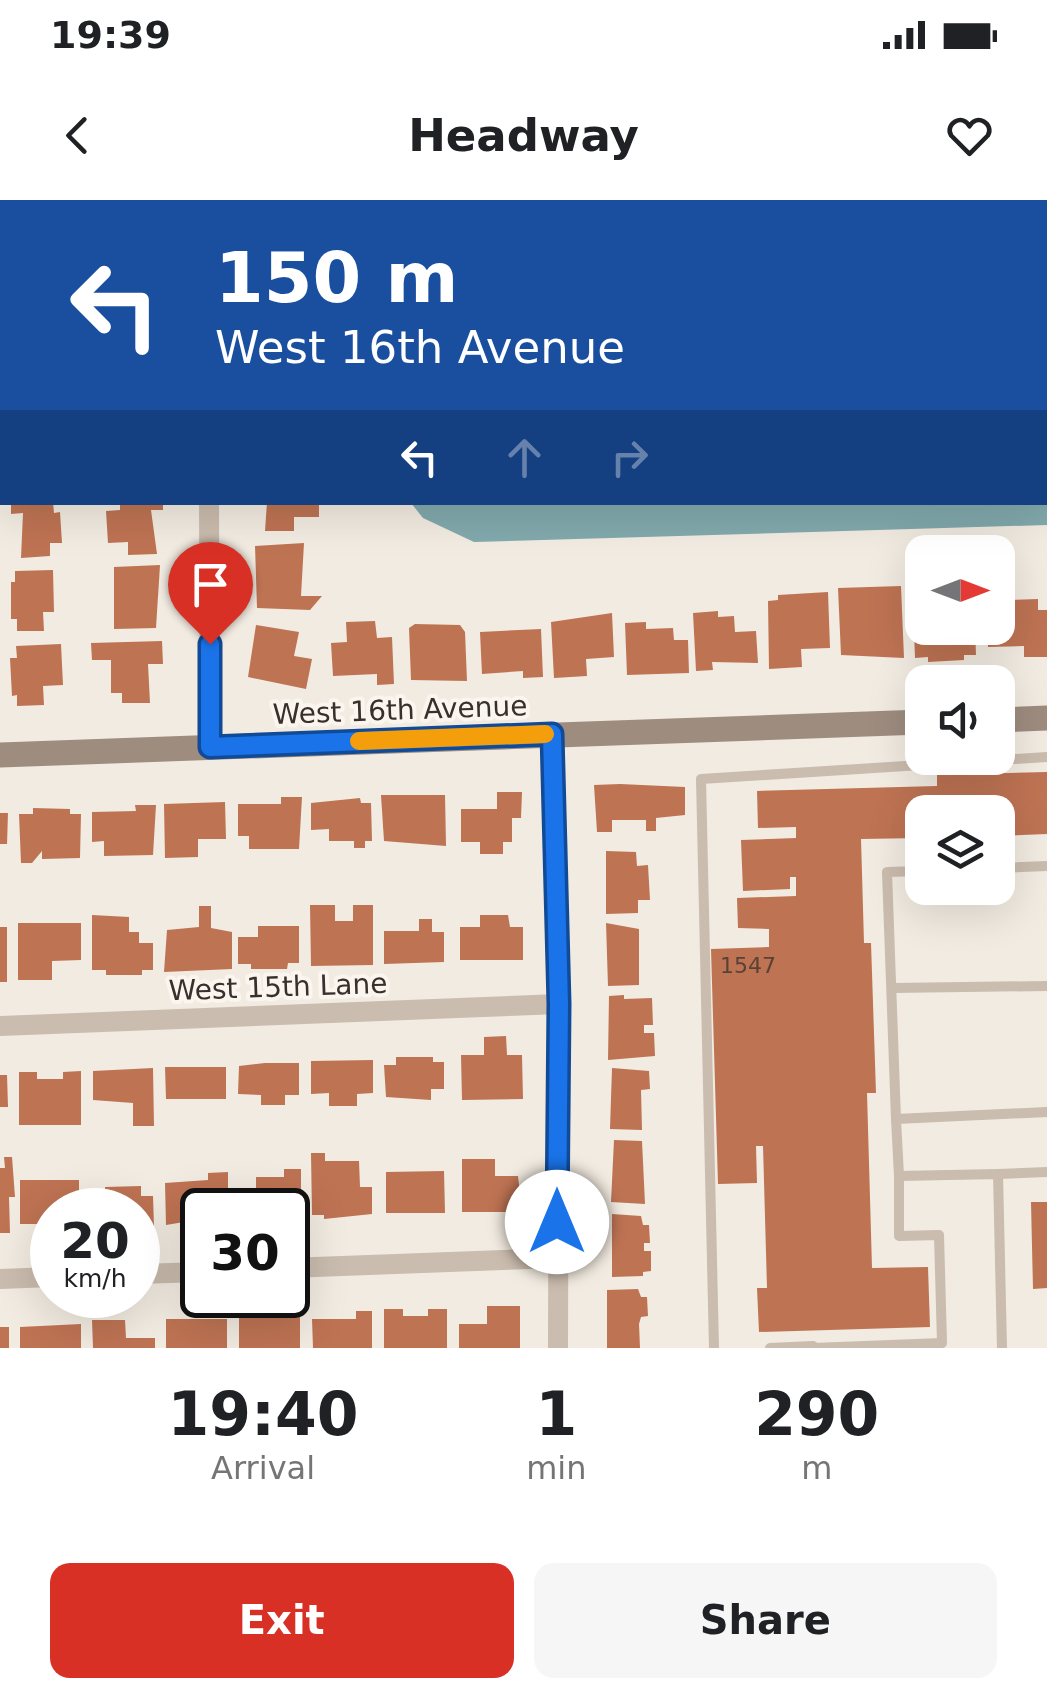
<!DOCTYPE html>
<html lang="en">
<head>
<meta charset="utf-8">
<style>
	body { margin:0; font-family:"DejaVu Sans",sans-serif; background:#f6f6f6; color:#202124; height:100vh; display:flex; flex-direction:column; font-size:38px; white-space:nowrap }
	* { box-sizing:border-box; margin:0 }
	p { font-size:32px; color:#757577 }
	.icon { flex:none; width:55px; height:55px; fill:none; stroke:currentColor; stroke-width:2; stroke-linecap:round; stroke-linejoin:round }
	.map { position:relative; height:1148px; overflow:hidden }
	.drawer { display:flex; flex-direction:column; background:#fff; flex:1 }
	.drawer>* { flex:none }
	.banner { position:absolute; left:0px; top:0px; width:1048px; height:305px; box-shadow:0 10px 40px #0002; background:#1a4fa0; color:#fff; overflow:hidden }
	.needle { width:65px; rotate:90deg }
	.fabs { position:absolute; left:905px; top:335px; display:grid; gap:20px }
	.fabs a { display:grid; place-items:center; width:110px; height:110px; border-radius:20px; background:#fff; box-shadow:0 10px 40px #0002; font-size:50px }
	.speed { position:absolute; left:30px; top:988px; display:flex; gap:20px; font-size:50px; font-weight:700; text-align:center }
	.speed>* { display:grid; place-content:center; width:130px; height:130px; border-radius:50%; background:#fff; box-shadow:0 10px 40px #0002; line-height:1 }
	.speed small { font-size:25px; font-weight:400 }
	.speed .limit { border:5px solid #111; border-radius:15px; background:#fff; color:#111 }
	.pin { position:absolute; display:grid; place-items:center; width:85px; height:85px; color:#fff; margin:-102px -42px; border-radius:50% 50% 50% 0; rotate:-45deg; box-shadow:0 0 10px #0007 }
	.pin .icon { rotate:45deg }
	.me { position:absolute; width:110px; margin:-55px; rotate:0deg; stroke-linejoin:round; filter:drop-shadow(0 0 8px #0008) }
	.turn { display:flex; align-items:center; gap:35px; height:210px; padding:0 50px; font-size:45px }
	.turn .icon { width:130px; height:130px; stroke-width:2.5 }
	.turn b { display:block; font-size:70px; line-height:85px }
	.lanes { display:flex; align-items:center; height:95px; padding:0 50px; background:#0003; justify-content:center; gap:50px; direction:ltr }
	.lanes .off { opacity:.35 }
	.eta { display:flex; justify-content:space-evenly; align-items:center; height:170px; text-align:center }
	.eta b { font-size:60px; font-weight:800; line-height:70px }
	.cta { display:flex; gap:20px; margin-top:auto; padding:20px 50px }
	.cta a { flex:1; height:115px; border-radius:20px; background:#d93025; color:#fff; font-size:40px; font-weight:800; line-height:115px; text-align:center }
	.cta a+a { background:#f6f6f6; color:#202124 }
	.status { display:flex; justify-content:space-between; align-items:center; height:70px; padding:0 50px; background:#fff; direction:ltr }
	.status svg { height:28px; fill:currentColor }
	header { display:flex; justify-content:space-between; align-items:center; height:130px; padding:0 50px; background:#fff; font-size:45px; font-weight:800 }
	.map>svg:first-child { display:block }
	.water { fill:#82a9ad }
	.building { fill:#be7353 }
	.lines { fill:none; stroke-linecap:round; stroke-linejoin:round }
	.lane { stroke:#cabcae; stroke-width:10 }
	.street { stroke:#cabcae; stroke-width:20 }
	.secondary { stroke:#9e8c7f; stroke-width:25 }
	.route-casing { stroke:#114b97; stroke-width:25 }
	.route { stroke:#1a73e8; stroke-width:18 }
	.slow { stroke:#f59e0b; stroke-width:18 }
	.labels { text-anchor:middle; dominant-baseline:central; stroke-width:8; stroke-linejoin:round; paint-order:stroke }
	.number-label { font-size:22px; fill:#5a4136 }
	.street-label { font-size:28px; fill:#39302c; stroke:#faf5ee }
</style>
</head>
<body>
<div class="status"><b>19:39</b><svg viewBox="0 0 49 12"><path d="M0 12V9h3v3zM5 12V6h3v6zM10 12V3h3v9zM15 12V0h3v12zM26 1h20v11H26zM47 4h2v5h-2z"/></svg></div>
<header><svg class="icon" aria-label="back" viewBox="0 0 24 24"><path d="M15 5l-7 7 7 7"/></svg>Headway<svg class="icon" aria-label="heart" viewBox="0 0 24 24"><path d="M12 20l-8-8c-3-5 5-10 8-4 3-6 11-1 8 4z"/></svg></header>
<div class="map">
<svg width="1047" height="1148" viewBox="0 0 1047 1148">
	<rect width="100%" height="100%" fill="#f2ebe1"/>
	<polygon class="water" points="377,0 1047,0 1047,325 474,342 423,318 411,303 1045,302 1045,2"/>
	<g class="building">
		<polygon points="11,302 53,302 54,313 60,312 62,343 50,343 50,356 21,358 23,313 11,314"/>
		<polygon points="120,302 163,302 163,310 151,310 157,354 128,355 128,342 108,343 106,311 120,310"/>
		<polygon points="267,302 319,302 319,317 294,317 294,331 265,331"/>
		<polygon points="304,343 301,396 322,396 310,410 257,408 255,346"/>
		<polygon points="160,365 156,428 114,429 114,367"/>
		<polygon points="53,370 54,412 43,412 44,431 17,431 17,419 11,419 11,382 15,382 15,371"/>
		<polygon points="901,386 904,458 841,455 838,388"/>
		<polygon points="828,392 830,448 801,449 802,467 769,469 768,401 778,400 778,395"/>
		<polygon points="1038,399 1038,410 1047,410 1047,457 1024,457 1024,446 988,447 987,428 998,428 998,413 1007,412 1007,400"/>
		<polygon points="718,411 718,417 734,416 735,432 756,431 758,463 712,462 713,470 696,471 693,413"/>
		<polygon points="612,413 614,457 586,459 587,476 554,478 551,422"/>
		<polygon points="375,421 377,438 392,437 394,484 377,485 377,474 333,476 331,443 347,442 346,422"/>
		<polygon points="646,422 646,429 673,428 674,440 688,440 689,473 627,475 625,423"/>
		<polygon points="415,424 460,425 465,432 467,481 411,480 409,428"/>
		<polygon points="256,425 299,432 294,456 312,459 306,489 248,477"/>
		<polygon points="933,428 975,428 976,455 964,455 964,460 928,462 928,457 915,458 914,430"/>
		<polygon points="541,429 543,477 523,478 523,471 482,474 480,432"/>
		<polygon points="162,441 163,464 148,464 150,503 122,503 122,493 111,493 111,460 92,460 91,443"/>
		<polygon points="61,444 63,485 43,486 44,505 17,506 17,495 12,496 10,458 17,458 16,446"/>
		<polygon points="1047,572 1047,634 998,636 998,612 922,612 922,638 861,639 864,743 871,743 876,893 867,893 872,1068 928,1067 930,1127 759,1132 757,1088 767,1088 763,946 756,946 757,983 718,984 711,749 769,747 769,729 738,728 737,698 796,696 796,677 790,677 790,689 743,691 741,640 796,638 796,627 758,628 757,591 937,586 937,575"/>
		<polygon points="620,584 685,587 685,615 656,618 656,631 646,631 646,620 612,620 612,632 597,632 594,585"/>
		<polygon points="497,592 522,592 521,618 512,618 512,642 503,642 503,654 480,654 480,642 461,642 461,609 497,609"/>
		<polygon points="381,595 445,595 446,646 384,641"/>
		<polygon points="281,597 302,597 299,649 249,649 249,636 238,636 238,604 281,604"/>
		<polygon points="360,598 361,603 371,603 372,641 365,641 365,648 354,648 354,641 329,641 329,629 311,630 311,603"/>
		<polygon points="225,602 226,639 198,639 198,657 165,658 164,604"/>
		<polygon points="135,605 156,605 153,655 104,656 104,641 92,642 92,612 136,611"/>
		<polygon points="33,608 70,609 70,614 81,614 80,658 42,659 42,651 32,663 21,663 19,614 33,614"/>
		<polygon points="0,613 8,613 7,644 0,644"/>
		<polygon points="606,651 636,652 637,666 648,665 650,700 638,700 638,713 606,714"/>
		<polygon points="310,705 335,705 335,721 353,721 353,705 373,705 373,765 311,766"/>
		<polygon points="199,706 211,706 211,728 232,732 232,769 164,772 167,730 199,727"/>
		<polygon points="92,715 129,717 129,732 139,732 139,743 153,743 153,770 142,770 142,775 106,775 106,770 92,770"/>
		<polygon points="480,715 508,715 510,727 523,727 523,760 460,760 460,727 480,727"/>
		<polygon points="419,719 432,719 432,732 444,732 444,762 384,764 384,731 419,731"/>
		<polygon points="18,723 81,723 81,760 52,761 52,780 18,780"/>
		<polygon points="606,723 639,729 639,785 608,786"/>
		<polygon points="258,726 299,726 299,763 288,763 287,769 251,769 251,764 238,764 238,737 258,737"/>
		<rect x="0" y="727" width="7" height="55"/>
		<polygon points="624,795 624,799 652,798 653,825 644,825 644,833 654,833 655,856 608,860 609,796"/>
		<polygon points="506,836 507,855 522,855 523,899 462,900 461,855 484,855 484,837"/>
		<polygon points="396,857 433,857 433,862 444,862 444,889 431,889 431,900 386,897 384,865 396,865"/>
		<polygon points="373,860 373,893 357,894 357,906 329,906 329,893 311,894 311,861"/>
		<polygon points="265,863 299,863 299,895 285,895 285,905 261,905 261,895 238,894 239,866"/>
		<polygon points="165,867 226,867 226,899 166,899"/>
		<polygon points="153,868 154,926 133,926 133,903 93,900 93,871"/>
		<polygon points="612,868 649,871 650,889 641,890 642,930 610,929"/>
		<polygon points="81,871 81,925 19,925 19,872 37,872 37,879 63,879 63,872"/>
		<polygon points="0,875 7,875 8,907 0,907"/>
		<polygon points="614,940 642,941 645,1004 611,1002"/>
		<polygon points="311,953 325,953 325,961 359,961 360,987 372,987 372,1014 324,1019 324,1015 312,1015"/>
		<polygon points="4,957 12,957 15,997 9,997 10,1033 0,1033 0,968 5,968"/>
		<polygon points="462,959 495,959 495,976 518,976 522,1012 462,1012"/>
		<polygon points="284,969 301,969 301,1021 288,1021 288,1010 238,1010 238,989 256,989 256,977 284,977"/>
		<polygon points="444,971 445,1013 386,1013 386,972"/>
		<polygon points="228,972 228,1010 202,1010 202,1019 166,1025 165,983 208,980 208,973"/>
		<polygon points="20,980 79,980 79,1010 52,1010 52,1024 20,1024"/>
		<polygon points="141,986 141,996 153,996 154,1027 138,1028 138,1010 93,1010 93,997 105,996 105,987"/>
		<polygon points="1031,1002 1047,1002 1047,1088 1033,1089"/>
		<polygon points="612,1014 641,1016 643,1025 649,1025 650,1043 644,1043 644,1051 651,1051 651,1071 643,1072 643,1076 612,1077"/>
		<polygon points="638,1089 641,1097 647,1097 648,1116 641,1117 639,1124 640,1148 607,1148 607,1090"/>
		<polygon points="487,1106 520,1106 520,1148 459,1148 459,1124 487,1124"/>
		<polygon points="384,1109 403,1109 403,1116 428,1116 428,1109 447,1109 447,1148 384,1148"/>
		<polygon points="356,1111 372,1111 372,1148 313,1148 312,1119 356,1119"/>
		<polygon points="265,1114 300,1114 300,1148 239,1148 239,1117"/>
		<rect x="166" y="1119" width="61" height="29"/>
		<polygon points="92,1120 125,1120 126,1138 155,1138 155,1148 93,1148"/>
		<polygon points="81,1124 81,1148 20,1148 20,1127"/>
		<rect x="0" y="1127" width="9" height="21"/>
	</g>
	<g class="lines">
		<g class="lane">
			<polyline points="998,668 1047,666"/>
			<polyline points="892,788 1047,786"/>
			<polyline points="896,919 887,672 922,671"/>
			<polyline points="998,974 1047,972"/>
			<polyline points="899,976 896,919 1047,912"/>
			<polyline points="714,1148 701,579 1047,557"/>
			<polyline points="770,1148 813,1146"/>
			<polyline points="813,1148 942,1143 939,1035 899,1036 899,976 998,974 1002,1148"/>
		</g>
		<g class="street">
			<polyline points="209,0 209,2"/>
			<polyline points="209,302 210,547"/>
			<polyline points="551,534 559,804 558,1148"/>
			<polyline points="0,826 559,804"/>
			<polyline points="288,1068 557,1058"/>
			<polyline points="138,1074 202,1072"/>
			<polyline points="0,1079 52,1077"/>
		</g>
		<g class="secondary">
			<polyline points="998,520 1047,518"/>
			<polyline points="0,555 922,522"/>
		</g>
	</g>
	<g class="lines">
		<defs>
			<polyline id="route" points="210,444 210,547 552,534 559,804 557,1022"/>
		</defs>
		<use href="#route" class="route-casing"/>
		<use href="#route" class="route"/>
		<polyline class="slow" points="359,541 545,534"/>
	</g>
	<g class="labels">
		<g class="number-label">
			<text x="748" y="765">1547</text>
		</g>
		<g class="street-label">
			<text transform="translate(400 510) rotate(-2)">West 16th Avenue</text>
			<text transform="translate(278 787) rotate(-2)">West 15th Lane</text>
		</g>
	</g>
</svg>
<div class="fabs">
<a><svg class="needle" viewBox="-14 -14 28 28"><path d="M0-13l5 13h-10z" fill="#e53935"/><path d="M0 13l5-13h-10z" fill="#757577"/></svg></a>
<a><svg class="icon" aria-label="sound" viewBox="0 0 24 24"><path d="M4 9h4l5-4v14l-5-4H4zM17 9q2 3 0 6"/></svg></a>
<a><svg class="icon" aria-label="layers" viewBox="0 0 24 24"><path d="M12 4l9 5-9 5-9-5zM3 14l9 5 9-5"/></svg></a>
</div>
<div class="speed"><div>20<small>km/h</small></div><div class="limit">30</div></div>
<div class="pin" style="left:210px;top:444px;background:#d93025"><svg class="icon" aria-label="arrive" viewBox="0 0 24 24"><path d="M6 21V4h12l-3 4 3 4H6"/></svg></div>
<svg class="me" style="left:557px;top:1022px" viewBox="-20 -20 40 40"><circle r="19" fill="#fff"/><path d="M0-13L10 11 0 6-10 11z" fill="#1a73e8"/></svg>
<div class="banner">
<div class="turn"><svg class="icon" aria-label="left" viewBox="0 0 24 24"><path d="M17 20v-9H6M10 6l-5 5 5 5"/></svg><div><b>150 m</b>West 16th Avenue</div></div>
<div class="lanes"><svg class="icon" aria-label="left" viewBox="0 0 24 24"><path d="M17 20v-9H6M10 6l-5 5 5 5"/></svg><svg class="icon off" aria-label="ahead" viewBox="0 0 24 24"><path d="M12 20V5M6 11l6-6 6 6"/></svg><svg class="icon off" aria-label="right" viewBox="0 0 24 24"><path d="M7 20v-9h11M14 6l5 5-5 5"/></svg></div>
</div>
</div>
<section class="drawer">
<div class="eta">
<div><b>19:40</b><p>Arrival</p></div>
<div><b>1</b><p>min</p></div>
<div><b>290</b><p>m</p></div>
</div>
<div class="cta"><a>Exit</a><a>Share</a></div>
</section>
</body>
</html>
